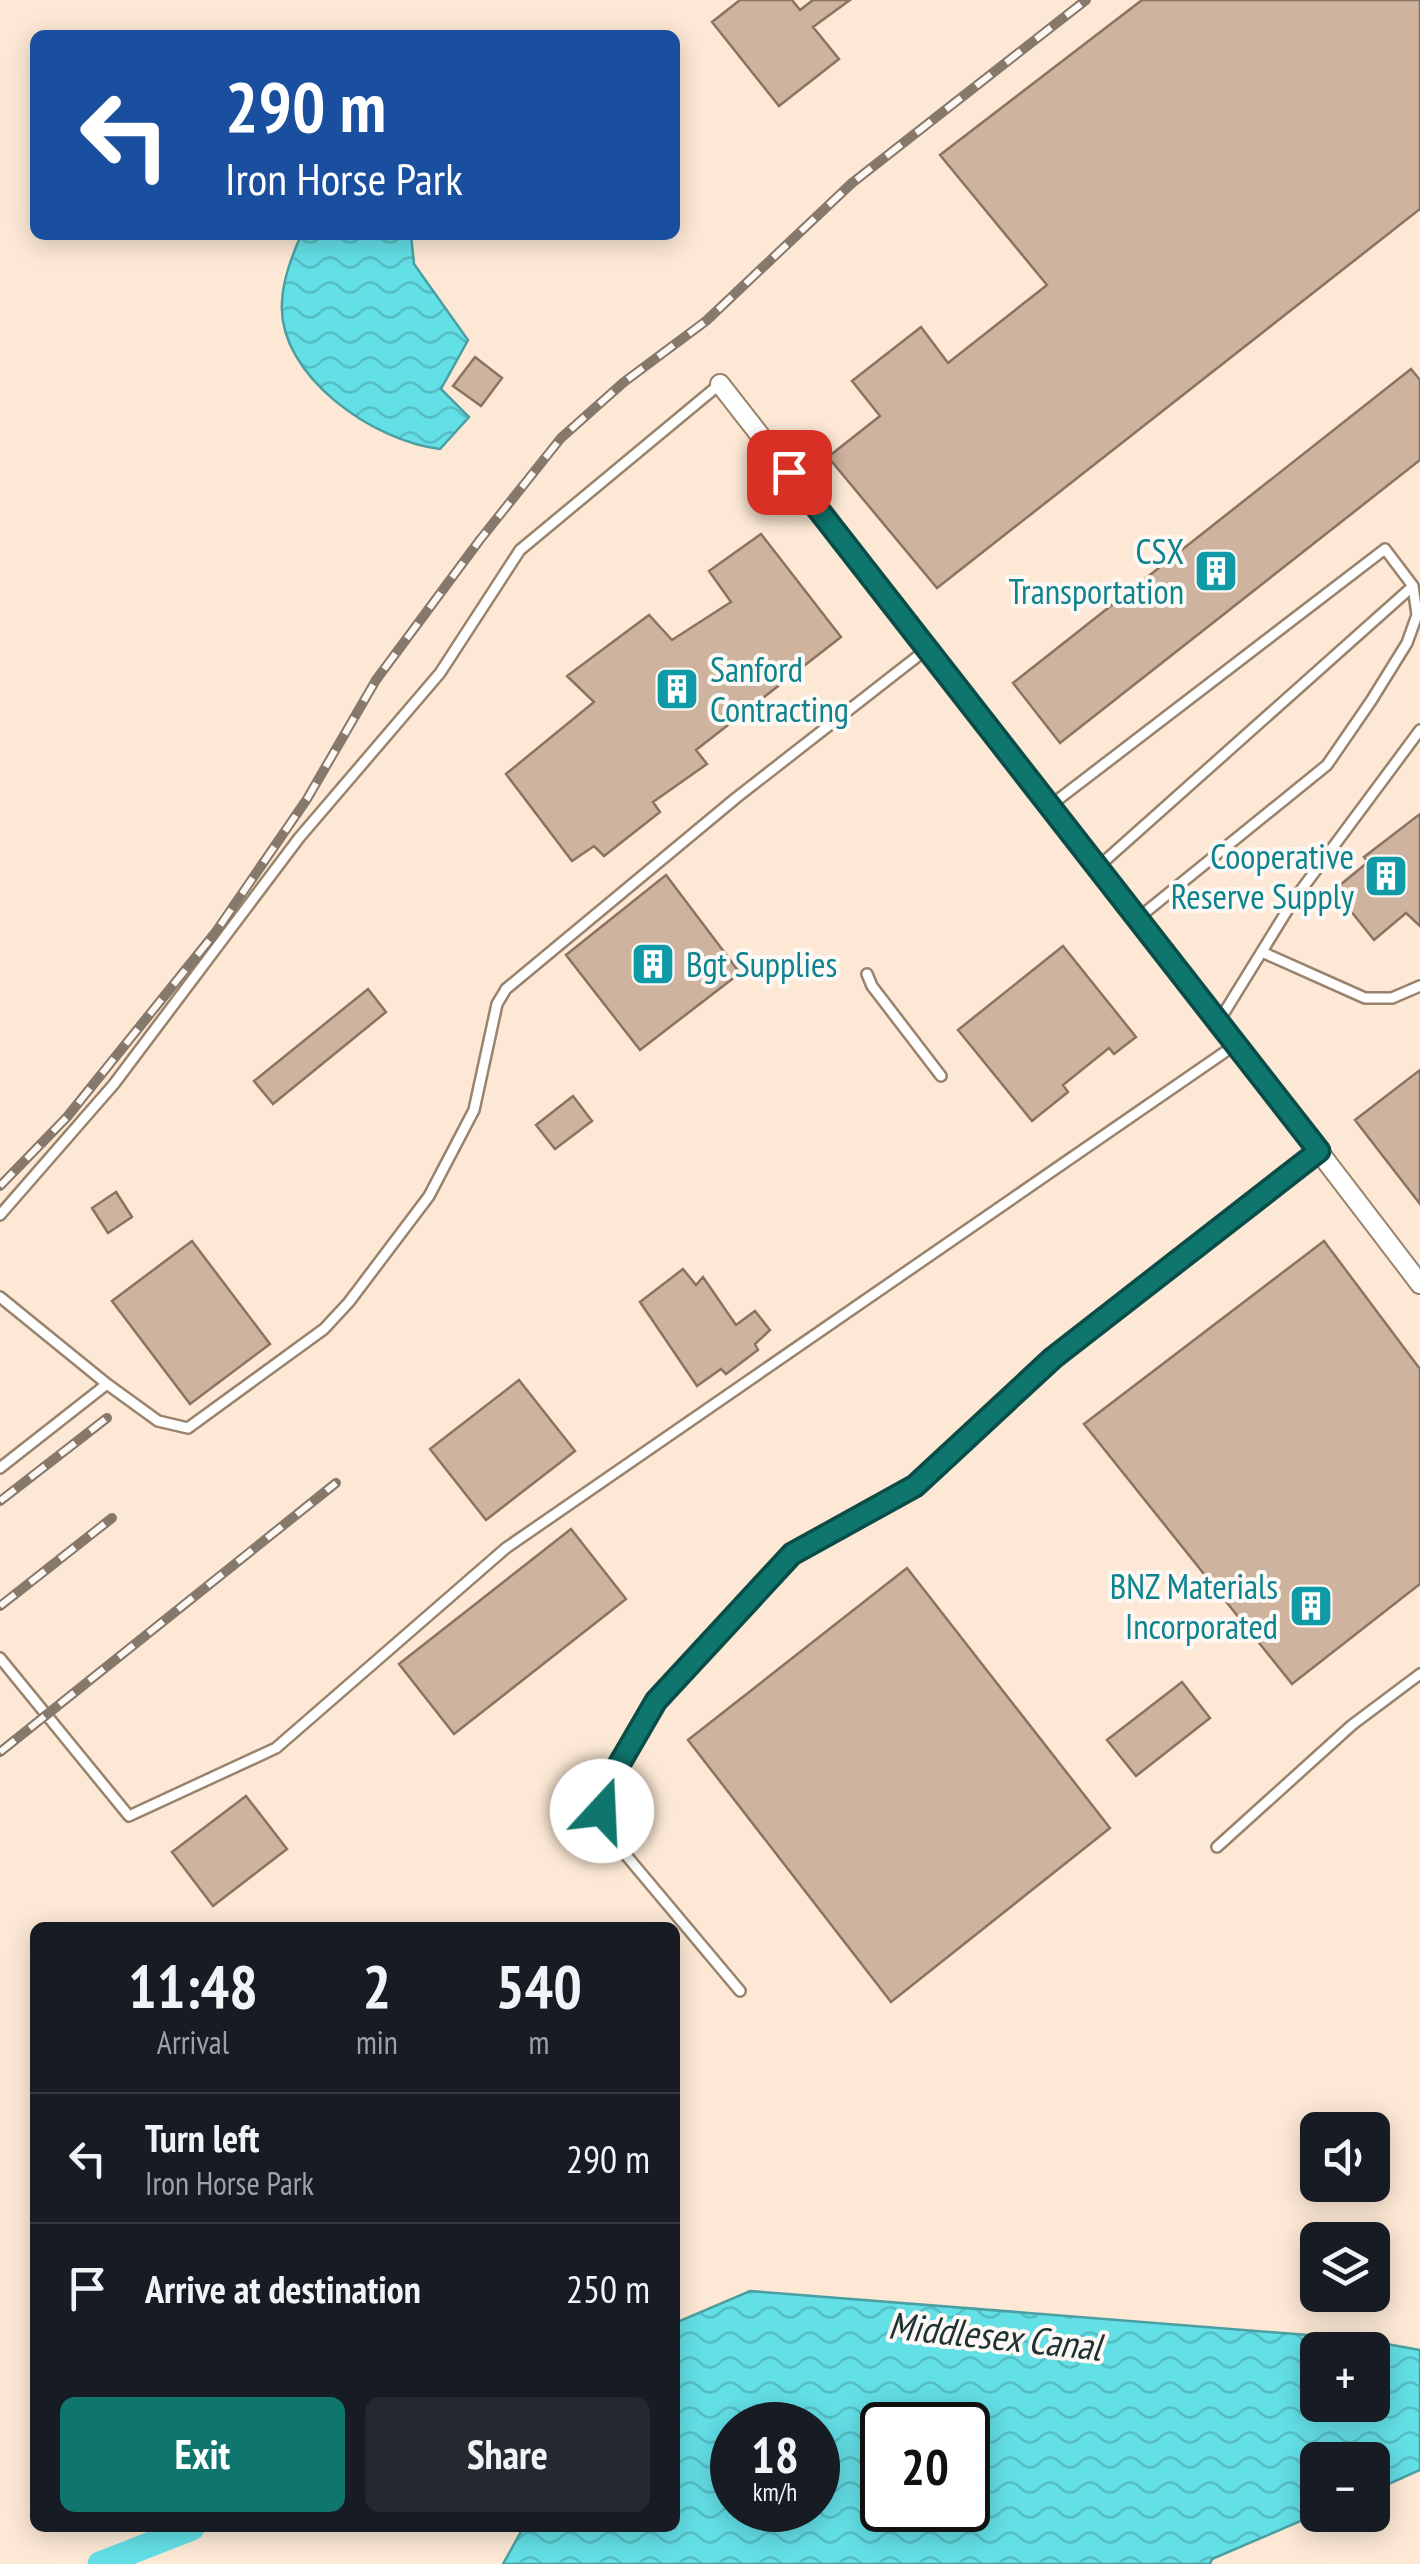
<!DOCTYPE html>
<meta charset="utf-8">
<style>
body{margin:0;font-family:"PT Sans Narrow",sans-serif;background:#242831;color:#f1f3f6;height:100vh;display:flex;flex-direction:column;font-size:38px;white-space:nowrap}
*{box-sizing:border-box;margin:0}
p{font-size:32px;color:#9ea1a6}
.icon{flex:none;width:55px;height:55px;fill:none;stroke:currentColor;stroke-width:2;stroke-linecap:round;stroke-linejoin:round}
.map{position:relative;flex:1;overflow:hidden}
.details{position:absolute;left:30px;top:1922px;width:650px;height:610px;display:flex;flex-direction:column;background:#171b24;border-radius:15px;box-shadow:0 5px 25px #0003}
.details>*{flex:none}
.guide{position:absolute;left:30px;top:30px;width:650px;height:210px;border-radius:15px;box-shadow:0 5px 25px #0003;background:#1a4fa0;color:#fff;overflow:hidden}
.buttons{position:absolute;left:1300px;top:2112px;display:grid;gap:20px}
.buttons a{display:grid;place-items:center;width:90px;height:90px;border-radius:15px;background:#171b24;box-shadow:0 5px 25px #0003;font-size:50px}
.speed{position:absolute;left:710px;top:2402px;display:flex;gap:20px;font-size:50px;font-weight:700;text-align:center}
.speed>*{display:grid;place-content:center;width:130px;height:130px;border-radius:50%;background:#171b24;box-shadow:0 5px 25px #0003;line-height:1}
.speed small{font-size:25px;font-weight:400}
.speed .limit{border:5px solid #111;border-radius:15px;background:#fff;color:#111}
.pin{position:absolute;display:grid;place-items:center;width:85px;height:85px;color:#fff;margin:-42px;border-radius:20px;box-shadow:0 5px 15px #0006}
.me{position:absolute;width:110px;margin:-55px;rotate:20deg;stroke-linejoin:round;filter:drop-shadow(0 0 8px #0008)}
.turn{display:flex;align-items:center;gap:35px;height:210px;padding:0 30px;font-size:45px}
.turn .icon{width:130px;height:130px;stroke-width:2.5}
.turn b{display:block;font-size:70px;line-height:85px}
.eta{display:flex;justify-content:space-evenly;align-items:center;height:170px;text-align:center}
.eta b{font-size:60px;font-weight:800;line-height:70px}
.button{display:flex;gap:20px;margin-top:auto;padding:20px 30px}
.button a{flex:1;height:115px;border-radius:15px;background:#0f766e;color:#fff;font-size:40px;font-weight:800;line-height:115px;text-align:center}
.button a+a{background:#242831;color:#f1f3f6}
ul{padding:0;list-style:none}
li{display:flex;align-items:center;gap:30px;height:130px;padding:0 30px;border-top:2px solid #363941}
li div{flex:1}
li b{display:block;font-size:38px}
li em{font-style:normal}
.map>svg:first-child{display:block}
</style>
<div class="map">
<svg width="1420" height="2564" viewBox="0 0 1420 2564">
<defs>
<pattern id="water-waves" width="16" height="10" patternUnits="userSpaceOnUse" patternTransform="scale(2.5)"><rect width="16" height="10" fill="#63dfe6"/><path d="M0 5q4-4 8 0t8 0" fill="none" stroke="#55bec4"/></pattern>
</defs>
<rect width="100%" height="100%" fill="#fce8d4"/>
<path fill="url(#water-waves)" stroke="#4b9fa2" stroke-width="2.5" fill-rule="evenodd" d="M 301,235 L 411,235 L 414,264 L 468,340 L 441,389 L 469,417 L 440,449 C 375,442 277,376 282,302 C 283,279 292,256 301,235 Z
M 750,2291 L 1359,2339 L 1420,2350 L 1420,2470 L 1373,2491 L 1372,2460 L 1318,2460 L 1317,2514 L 1212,2559 L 1210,2564 L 503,2564 L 523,2528 L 675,2528 L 675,2323 ZM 1318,2350 L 1372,2350 L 1372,2405 L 1318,2405 ZM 732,2425 L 818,2425 L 818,2510 L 732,2510 ZM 882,2425 L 968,2425 L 968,2510 L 882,2510 Z"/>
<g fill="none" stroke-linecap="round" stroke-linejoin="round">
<path stroke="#63dfe6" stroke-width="25" d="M 100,2564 L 192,2528"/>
</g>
<path fill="#ceb39e" stroke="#8c7360" stroke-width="2.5" d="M 740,0 L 792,0 L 800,10 L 813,0 L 850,0 L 813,27 L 839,59 L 779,106 L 712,22 Z
M 1142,0 L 1420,0 L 1420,209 L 937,588 L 828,457 L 880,416 L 852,381 L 921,327 L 948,363 L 1047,285 L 940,155 Z
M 475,357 L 502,378 L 481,406 L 453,386 Z
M 1411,369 L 1420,380 L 1420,460 L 1060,743 L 1013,683 Z
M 761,534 L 841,637 L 696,750 L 707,764 L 653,802 L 660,812 L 604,856 L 594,846 L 572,861 L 506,774 L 594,702 L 567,676 L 649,615 L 672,640 L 731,602 L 709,571 Z
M 1420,814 L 1420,926 L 1406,913 L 1374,940 L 1334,890 L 1368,862 L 1364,857 Z
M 666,875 L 740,973 L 640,1050 L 566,955 Z
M 1063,946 L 1136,1037 L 1114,1054 L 1109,1048 L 1063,1085 L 1068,1092 L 1032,1121 L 958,1030 Z
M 368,989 L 386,1012 L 273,1104 L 254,1081 Z
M 1420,1070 L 1420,1204 L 1355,1120 Z
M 573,1096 L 592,1121 L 555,1149 L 536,1125 Z
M 116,1192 L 132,1217 L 108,1233 L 92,1208 Z
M 192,1241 L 270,1344 L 190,1404 L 112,1301 Z
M 1324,1241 L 1420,1369 L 1420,1584 L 1292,1684 L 1084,1424 Z
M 683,1269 L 696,1285 L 703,1277 L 736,1325 L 755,1311 L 770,1330 L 755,1344 L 758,1350 L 726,1374 L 721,1369 L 697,1386 L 640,1302 Z
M 519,1380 L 575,1451 L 486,1520 L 430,1449 Z
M 571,1529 L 626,1599 L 454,1734 L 399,1664 Z
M 907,1568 L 1110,1828 L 891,2002 L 688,1740 Z
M 1182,1682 L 1210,1718 L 1136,1776 L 1107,1740 Z
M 246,1796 L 287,1849 L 213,1906 L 172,1852 Z"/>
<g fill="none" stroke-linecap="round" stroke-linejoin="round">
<defs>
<path id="service" d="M 1051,805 L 1385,549 L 1413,586 L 1417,615 L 1407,643 L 1371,701 L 1327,765 L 1137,919
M 1099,866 L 1413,586
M 1262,952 L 1365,998 L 1392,998 L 1420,986
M 867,974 L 872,986 L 941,1076
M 1219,1021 L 1293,901 L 1420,730
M 0,1215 L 114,1084 L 299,838 L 440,673 L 520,550 L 720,384
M 0,1297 L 107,1384
M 0,1468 L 107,1384 L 158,1421 L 188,1428 L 324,1329 L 349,1302 L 429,1196 L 474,1110 L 497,1004 L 506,989 L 736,798 L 927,649
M 0,1658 L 129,1816 L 276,1748 L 506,1548 L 1235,1045
M 1217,1847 L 1352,1725 L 1420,1674
M 740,1991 L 615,1842 L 602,1811 L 606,1787 L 656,1701 L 792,1554 L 915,1486 L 1053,1358 L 1319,1151"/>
<path id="minor" d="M 720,384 C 954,684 1190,981 1420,1284"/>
</defs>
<use href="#service" stroke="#99836c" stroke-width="14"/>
<use href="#minor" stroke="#99836c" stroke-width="22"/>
<use href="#service" stroke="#fff" stroke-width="9"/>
<use href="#minor" stroke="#fff" stroke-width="18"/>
<defs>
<path id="rail" d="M 0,1186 L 67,1117 L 215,933 L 307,799 L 376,680 L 479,541 L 561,438 L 624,382 L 706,321 L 852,183 L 1086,0
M 0,1501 L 107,1418
M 0,1606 L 112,1518
M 0,1752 L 336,1483"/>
</defs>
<use href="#rail" stroke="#86786b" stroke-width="10"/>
<use href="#rail" stroke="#fdf8f3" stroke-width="6" stroke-dasharray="19" stroke-linecap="butt"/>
</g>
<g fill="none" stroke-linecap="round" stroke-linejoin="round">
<defs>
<path id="route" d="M 602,1811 L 606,1787 L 656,1701 L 792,1554 L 915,1486 L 1053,1358 L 1319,1151 L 789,472"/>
</defs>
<use href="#route" stroke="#0a4d48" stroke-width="25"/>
<use href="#route" stroke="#0f766e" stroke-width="18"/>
</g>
<defs>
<symbol id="building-square" viewBox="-11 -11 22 22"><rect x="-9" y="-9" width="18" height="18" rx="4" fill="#0f9aa8" stroke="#fdf8f3"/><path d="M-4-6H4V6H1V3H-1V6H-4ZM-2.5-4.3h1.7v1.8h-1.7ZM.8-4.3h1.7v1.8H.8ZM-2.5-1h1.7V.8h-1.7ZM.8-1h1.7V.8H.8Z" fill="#fff"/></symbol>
</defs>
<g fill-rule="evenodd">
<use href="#building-square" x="1191" y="546" width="50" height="50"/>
<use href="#building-square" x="652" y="664" width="50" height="50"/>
<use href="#building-square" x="1361" y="851" width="50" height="50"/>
<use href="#building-square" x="628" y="939" width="50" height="50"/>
<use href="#building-square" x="1286" y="1581" width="50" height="50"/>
</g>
<g text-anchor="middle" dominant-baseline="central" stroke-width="8" stroke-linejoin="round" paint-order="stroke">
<g font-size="35" fill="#0d838f" stroke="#fdf8f3" text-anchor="end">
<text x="1184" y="551">CSX<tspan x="1184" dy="40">Transportation</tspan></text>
<text x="710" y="669" text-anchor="start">Sanford<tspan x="710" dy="40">Contracting</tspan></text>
<text x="1354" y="856">Cooperative<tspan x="1354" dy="40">Reserve Supply</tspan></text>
<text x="686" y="964" text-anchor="start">Bgt Supplies</text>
<text x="1278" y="1586">BNZ Materials<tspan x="1278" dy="40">Incorporated</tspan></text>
</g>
<g font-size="38" font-style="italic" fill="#1c3234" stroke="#fdf8f3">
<text transform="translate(995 2335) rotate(6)">Middlesex Canal</text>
</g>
</g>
</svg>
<div class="buttons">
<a><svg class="icon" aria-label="sound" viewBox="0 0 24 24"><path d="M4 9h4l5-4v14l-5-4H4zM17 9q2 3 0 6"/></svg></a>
<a><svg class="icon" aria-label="layers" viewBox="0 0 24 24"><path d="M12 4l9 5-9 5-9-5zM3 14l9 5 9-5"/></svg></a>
<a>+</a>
<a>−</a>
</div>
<div class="speed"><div>18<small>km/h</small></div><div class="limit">20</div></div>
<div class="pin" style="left:789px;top:472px;background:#d93025"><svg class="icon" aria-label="arrive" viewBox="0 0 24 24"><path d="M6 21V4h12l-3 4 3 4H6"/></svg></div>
<svg class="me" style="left:602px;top:1811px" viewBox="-20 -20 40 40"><circle r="19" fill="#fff"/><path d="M0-13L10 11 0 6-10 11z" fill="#0f766e"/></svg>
<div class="guide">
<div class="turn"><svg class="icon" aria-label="left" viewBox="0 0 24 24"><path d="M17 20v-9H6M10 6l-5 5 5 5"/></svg><div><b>290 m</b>Iron Horse Park</div></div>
</div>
<section class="details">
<div class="eta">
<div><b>11:48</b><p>Arrival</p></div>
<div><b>2</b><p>min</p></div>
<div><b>540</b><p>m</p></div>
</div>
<ul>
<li><svg class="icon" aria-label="left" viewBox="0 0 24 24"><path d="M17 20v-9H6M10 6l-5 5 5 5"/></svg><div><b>Turn left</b><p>Iron Horse Park</p></div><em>290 m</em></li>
<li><svg class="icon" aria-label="arrive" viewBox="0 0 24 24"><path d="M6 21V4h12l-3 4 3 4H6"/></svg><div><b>Arrive at destination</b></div><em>250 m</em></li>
</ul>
<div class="button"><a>Exit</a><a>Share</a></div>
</section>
</div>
